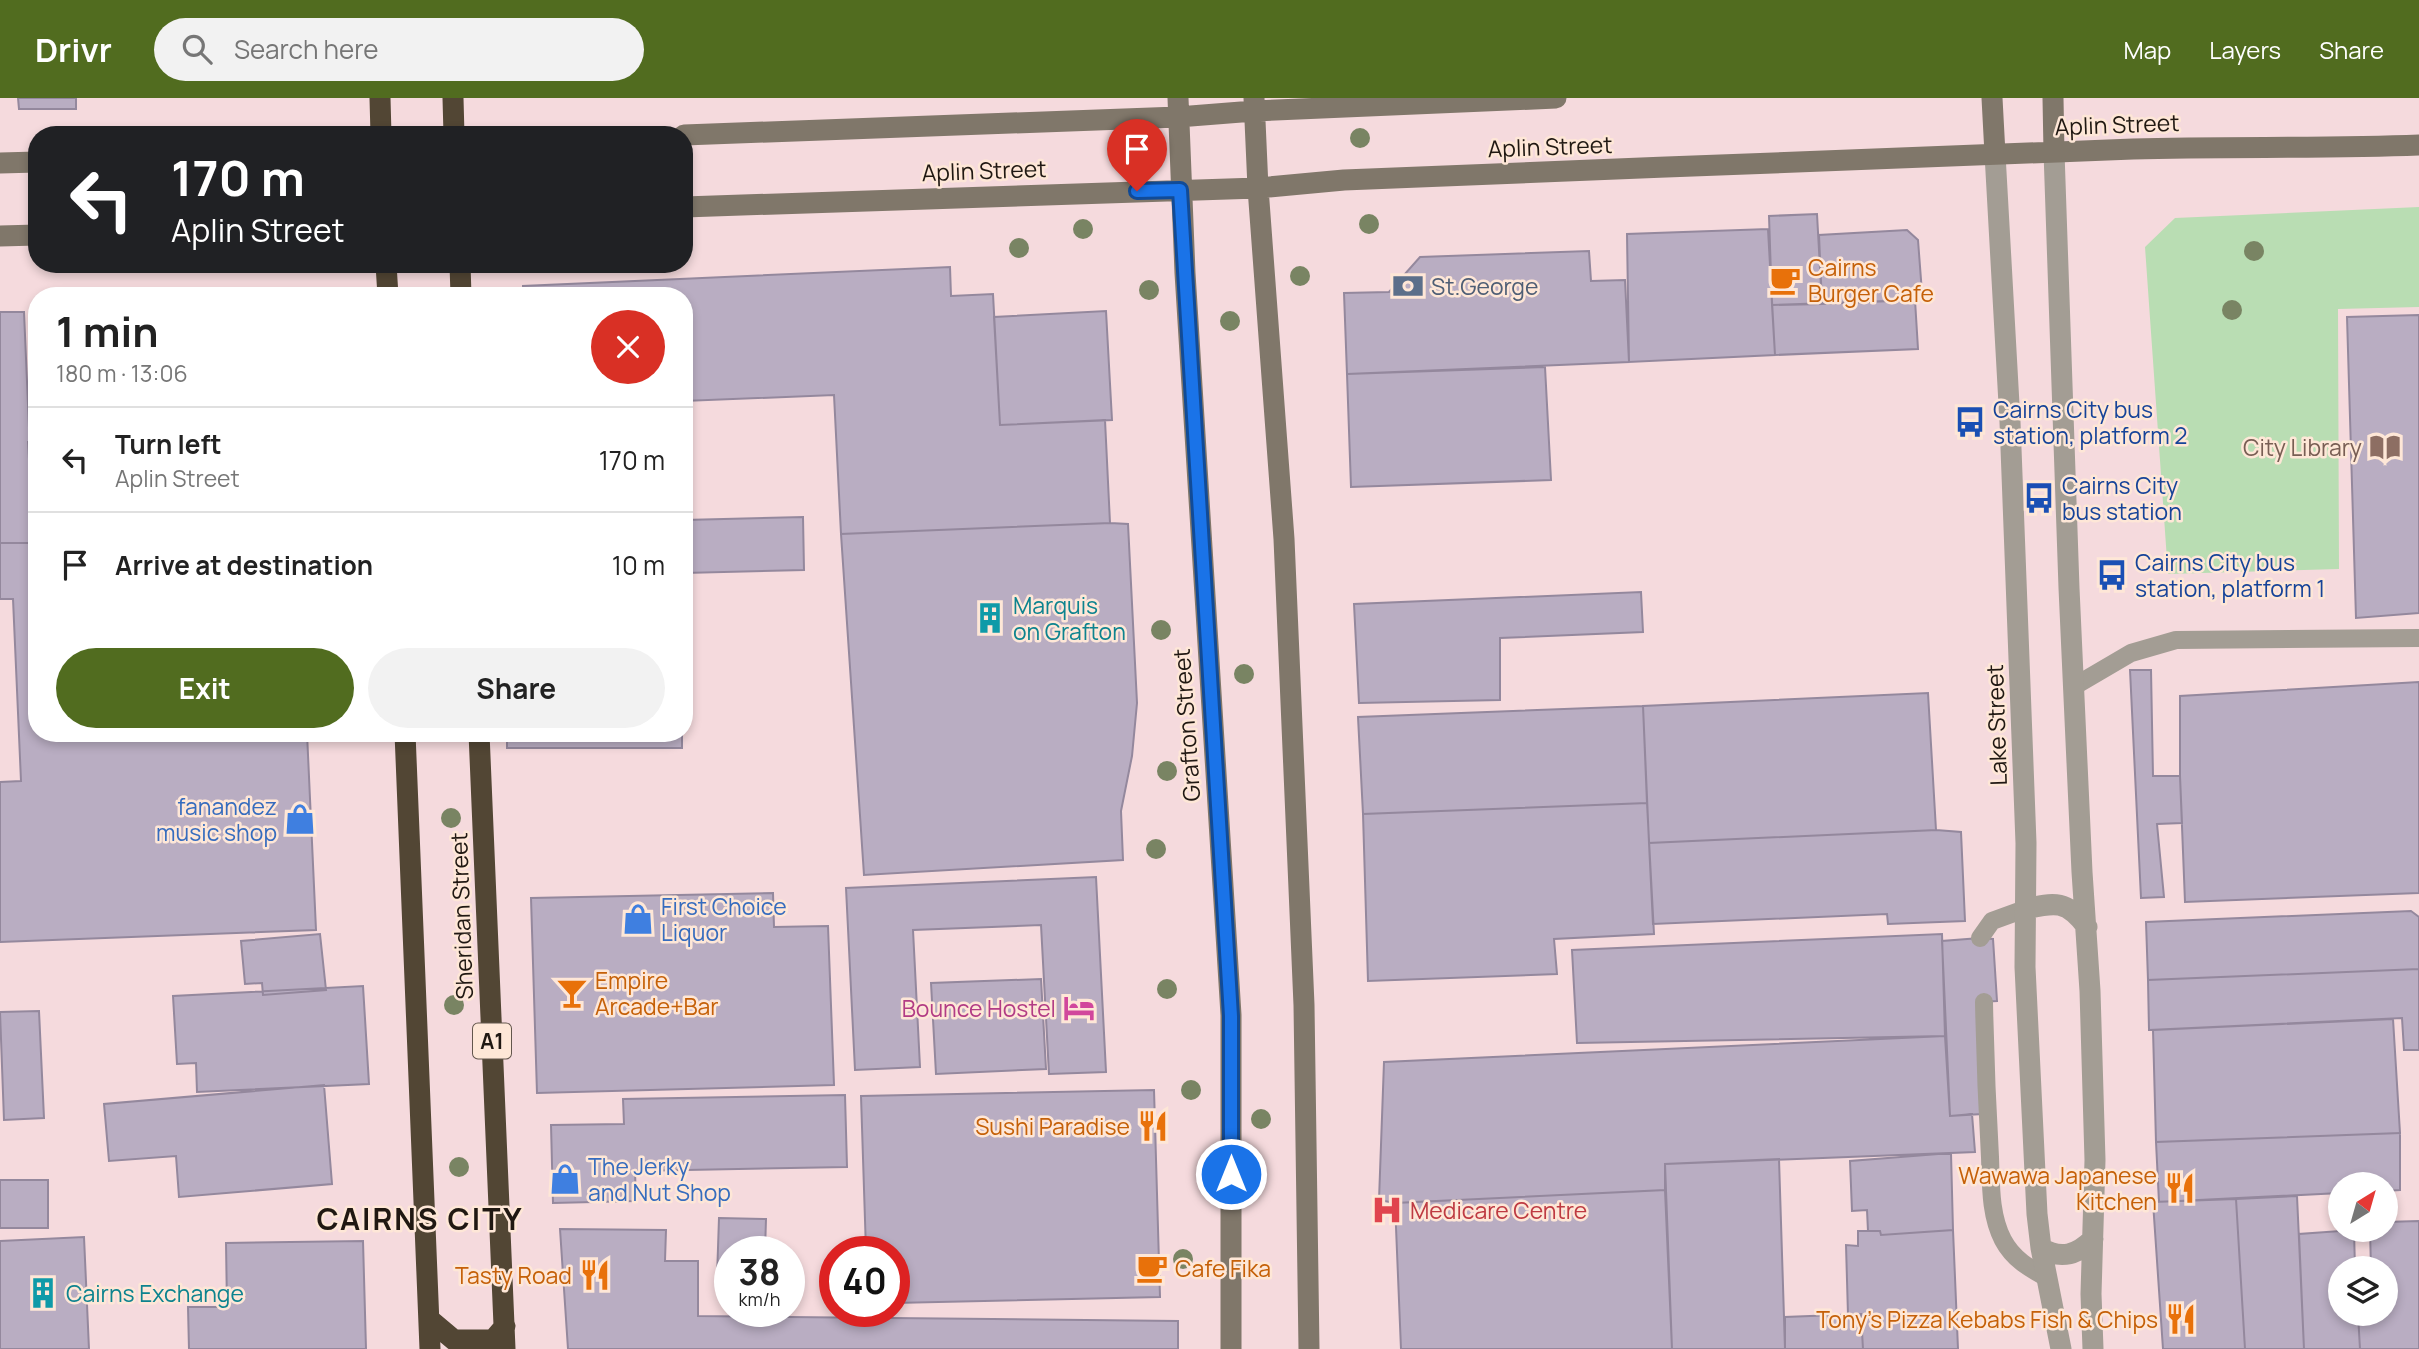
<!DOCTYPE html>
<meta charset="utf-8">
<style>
body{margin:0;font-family:Manrope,sans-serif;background:#f2f2f2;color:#222;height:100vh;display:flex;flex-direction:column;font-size:26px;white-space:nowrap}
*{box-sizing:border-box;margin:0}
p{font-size:23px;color:#767676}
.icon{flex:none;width:38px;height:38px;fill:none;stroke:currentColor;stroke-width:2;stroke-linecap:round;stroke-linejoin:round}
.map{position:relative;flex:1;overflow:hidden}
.side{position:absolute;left:28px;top:189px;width:665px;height:455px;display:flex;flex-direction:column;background:#fff;border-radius:28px;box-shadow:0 4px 10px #0003}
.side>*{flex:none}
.banner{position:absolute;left:28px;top:28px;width:665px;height:147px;border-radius:28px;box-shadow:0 4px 10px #0003;background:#202124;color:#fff;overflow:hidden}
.needle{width:46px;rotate:37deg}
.fabs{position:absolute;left:2328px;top:1074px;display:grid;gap:14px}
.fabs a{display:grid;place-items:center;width:70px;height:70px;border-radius:50%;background:#fff;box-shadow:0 4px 10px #0003;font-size:35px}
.speed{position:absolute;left:714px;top:1138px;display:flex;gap:14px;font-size:35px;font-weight:700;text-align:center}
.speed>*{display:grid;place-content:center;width:91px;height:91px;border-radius:50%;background:#fff;box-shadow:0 4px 10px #0003;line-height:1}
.speed small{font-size:18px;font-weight:400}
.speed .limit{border:10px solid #d22;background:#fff;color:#111}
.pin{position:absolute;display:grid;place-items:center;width:60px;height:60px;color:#fff;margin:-72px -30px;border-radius:50% 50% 50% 0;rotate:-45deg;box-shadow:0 0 7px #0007}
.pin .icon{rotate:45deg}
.me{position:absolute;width:77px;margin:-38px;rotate:0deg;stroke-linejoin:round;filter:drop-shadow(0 0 5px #0008)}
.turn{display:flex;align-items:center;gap:24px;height:147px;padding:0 28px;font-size:32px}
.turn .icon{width:91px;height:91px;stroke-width:2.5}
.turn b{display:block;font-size:49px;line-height:60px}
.round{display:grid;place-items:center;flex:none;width:74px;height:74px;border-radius:37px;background:#f2f2f2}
.overview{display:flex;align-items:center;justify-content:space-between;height:119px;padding:0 28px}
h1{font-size:42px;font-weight:700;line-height:52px}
.button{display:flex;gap:14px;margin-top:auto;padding:14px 28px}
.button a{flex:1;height:80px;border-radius:42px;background:#516c1f;color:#fff;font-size:28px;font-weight:700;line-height:80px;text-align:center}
.button a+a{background:#f2f2f2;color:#222}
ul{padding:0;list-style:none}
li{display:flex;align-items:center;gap:21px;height:105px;padding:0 28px;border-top:2px solid #e0e0e0}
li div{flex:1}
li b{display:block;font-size:26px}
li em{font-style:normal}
header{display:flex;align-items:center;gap:42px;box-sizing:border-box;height:98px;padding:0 35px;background:#516c1f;color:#fff}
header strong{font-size:33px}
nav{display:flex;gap:38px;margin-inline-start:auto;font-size:24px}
.search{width:490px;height:63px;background:#f2f2f2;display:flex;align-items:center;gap:18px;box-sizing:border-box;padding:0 24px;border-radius:38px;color:#767676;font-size:26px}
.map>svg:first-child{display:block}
</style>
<header>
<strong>Drivr</strong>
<div class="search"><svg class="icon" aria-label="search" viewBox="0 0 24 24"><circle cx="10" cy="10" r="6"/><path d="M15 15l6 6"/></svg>Search here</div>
<nav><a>Map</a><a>Layers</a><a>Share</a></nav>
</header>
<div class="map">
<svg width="2419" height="1251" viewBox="0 0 2419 1251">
<rect width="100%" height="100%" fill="#fee7d7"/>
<path fill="#f5dadd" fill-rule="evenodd" d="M 0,0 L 2419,0 L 2419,1251 L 0,1251 ZM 37,37 L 684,37 L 684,166 L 37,166 ZM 37,198 L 684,198 L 684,635 L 37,635 ZM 2340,1087 L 2385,1087 L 2385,1132 L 2340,1132 ZM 730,1153 L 789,1153 L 789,1213 L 730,1213 ZM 835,1153 L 894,1153 L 894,1213 L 835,1213 ZM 2340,1171 L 2385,1171 L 2385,1216 L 2340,1216 Z"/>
<path fill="#b9ddb3" d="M 2419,109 L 2419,209 L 2338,211 L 2339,471 L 2168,476 L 2145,149 L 2175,120 Z"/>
<path fill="#b9adc2" stroke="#94889d" stroke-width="2" d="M 18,0 L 76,0 L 76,11 L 19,11 Z
M 1817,116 L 1822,206 L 1772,207 L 1769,118 Z
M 1768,131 L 1775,257 L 1629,264 L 1627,136 Z
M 1907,132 L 1918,142 L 1922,195 L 1915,196 L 1915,202 L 1822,206 L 1819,137 Z
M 1589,153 L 1591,183 L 1625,182 L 1629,264 L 1347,276 L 1344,195 L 1389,194 L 1420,159 Z
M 950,169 L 951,198 L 993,196 L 1000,327 L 1105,322 L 1110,425 L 841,436 L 834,297 L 684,303 L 684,198 L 523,198 L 523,188 Z
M 1915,202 L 1918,251 L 1775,257 L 1772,207 Z
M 1106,213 L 1112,322 L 1000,327 L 994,219 Z
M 0,214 L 24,214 L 34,445 L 0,445 Z
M 2419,217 L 2419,515 L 2356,520 L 2347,219 Z
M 1545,269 L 1551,382 L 1351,389 L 1347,276 Z
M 28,344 L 37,344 L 37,635 L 307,635 L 316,832 L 0,844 L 0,684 L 21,683 L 13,501 L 0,501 L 0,445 L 34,445 Z
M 803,419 L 804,472 L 684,475 L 684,422 Z
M 1110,425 L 1128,426 L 1137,605 L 1132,658 L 1121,713 L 1123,762 L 864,777 L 841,436 Z
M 684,487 L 691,487 L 692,534 L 684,534 Z
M 1641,494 L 1643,534 L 1500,540 L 1500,602 L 1359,605 L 1354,506 Z
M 2130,572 L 2151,572 L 2153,678 L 2180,678 L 2182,725 L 2157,726 L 2164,799 L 2141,800 Z
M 2419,584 L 2419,795 L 2185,804 L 2180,678 L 2180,598 Z
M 1928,595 L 1936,732 L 1649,745 L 1643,608 Z
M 1643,608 L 1647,705 L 1363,716 L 1358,619 Z
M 507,635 L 682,635 L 682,650 L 507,650 Z
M 1647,705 L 1654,836 L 1554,841 L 1557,876 L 1368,883 L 1363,716 Z
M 1936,732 L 1961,734 L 1965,823 L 1888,826 L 1887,816 L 1653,826 L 1649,745 Z
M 1096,779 L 1106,974 L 1049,976 L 1041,827 L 913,832 L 920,969 L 855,972 L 846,790 Z
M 773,795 L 774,829 L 828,828 L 834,987 L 537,995 L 531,800 Z
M 2411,813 L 2419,819 L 2419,871 L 2148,882 L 2146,824 Z
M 320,836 L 326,892 L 263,897 L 262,885 L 245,886 L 241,843 Z
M 1942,836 L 1945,938 L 1577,945 L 1572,852 Z
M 1980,840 L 1993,841 L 1997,903 L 1977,904 L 1982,1016 L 1950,1018 L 1942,843 Z
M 2419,871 L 2419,952 L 2404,952 L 2402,920 L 2149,932 L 2148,882 Z
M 1041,881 L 1046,971 L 936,976 L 931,885 Z
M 363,888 L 369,986 L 197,994 L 196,965 L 177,966 L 173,898 Z
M 39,913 L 44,1020 L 4,1022 L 0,914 Z
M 2393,921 L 2400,1035 L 2156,1044 L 2153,932 Z
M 1945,938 L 1950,1018 L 1972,1016 L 1975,1054 L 1665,1066 L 1665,1092 L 1395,1105 L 1379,1102 L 1384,964 Z
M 324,987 L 332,1086 L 179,1099 L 176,1058 L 109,1063 L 104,1006 Z
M 1154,992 L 1160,1199 L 894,1205 L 894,1153 L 866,1153 L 861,998 Z
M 845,997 L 847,1069 L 635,1073 L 636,1103 L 553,1105 L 551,1027 L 624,1026 L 623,1001 Z
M 2400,1035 L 2400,1092 L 2385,1093 L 2385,1087 L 2340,1087 L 2340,1095 L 2159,1104 L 2156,1044 Z
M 1951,1055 L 1953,1132 L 1881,1137 L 1880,1133 L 1868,1133 L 1867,1112 L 1852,1113 L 1850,1063 Z
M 1779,1061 L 1785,1251 L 1672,1251 L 1665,1066 Z
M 0,1082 L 48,1082 L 48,1130 L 0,1130 Z
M 1665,1092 L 1672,1251 L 1401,1251 L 1395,1105 Z
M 2297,1098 L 2304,1251 L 2245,1251 L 2236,1101 Z
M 2236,1101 L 2245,1251 L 2163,1251 L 2153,1104 Z
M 719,1120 L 766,1121 L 765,1153 L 730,1153 L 730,1181 L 717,1180 Z
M 2419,1123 L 2419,1251 L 2360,1251 L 2358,1216 L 2385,1216 L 2385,1171 L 2371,1171 L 2370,1132 L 2385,1132 L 2385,1124 Z
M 560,1131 L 666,1132 L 665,1163 L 698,1163 L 698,1218 L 1178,1223 L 1178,1251 L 568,1251 Z
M 1953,1132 L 1958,1251 L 1863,1251 L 1861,1216 L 1848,1217 L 1846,1147 L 1858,1148 L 1858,1133 L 1880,1133 L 1881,1137 Z
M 2354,1132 L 2355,1171 L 2340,1171 L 2340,1216 L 2358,1216 L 2360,1251 L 2304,1251 L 2299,1136 Z
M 84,1139 L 89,1251 L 0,1251 L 0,1143 Z
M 363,1143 L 366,1251 L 189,1251 L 188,1209 L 227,1209 L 226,1145 Z
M 1861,1216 L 1863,1251 L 1785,1251 L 1785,1219 Z"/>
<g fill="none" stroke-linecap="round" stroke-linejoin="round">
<path stroke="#a39d94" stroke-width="18" d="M 2073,589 L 2131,555 L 2176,542 L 2419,540
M 1980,840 L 1992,823 L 2025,811
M 1984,904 C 1985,956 1987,1007 1990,1059 C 1991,1087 1990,1117 2003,1142 C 2013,1161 2029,1170 2047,1180"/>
<path stroke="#a39d94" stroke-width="21" d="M 2054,54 L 2069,490 L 2082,774 L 2090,893 L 2095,1062 L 2091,1196 L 2093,1251
M 1995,56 L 2010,324 L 2026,745 L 2025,869 L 2037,1116 L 2041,1150 L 2061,1251
M 2025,811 C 2055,804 2067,802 2087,829
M 2041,1150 C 2061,1162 2077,1157 2093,1141"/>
<path stroke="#80776a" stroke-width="21" d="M 1178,0 L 1185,175 L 1231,917 L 1231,1251
M 1254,0 L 1258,90 L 1284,441 L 1304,907 L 1309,1251
M 1992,0 L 1995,56
M 2053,0 L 2054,54
M 684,37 L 1178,19 L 1254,13 L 1556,0
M 0,65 L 37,64
M 684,109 L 1258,90 L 1344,82 C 1607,72 1870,60 2133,51 C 2228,48 2324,51 2419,47
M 0,138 L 37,137"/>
<path stroke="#524634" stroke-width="21" d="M 380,0 L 381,37
M 453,0 L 454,37
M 386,166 L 388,198
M 460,166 L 461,198
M 405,635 L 430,1251
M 479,635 L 505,1251
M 429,1221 L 454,1242 L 493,1242 L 505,1228"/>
</g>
<g fill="#798463">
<circle cx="1360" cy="40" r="10"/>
<circle cx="1369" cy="126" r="10"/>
<circle cx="1083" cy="131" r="10"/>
<circle cx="1019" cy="150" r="10"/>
<circle cx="2254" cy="153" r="10"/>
<circle cx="1300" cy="178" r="10"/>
<circle cx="1149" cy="192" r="10"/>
<circle cx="2232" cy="212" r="10"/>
<circle cx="1230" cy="223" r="10"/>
<circle cx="1161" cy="532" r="10"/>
<circle cx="1244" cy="576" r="10"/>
<circle cx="1167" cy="673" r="10"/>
<circle cx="451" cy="720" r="10"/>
<circle cx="1156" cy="751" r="10"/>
<circle cx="1167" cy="891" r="10"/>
<circle cx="454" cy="907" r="10"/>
<circle cx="1191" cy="992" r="10"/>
<circle cx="1261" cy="1021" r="10"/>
<circle cx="459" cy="1069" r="10"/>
<circle cx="1183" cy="1161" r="10"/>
</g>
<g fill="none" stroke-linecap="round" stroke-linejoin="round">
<defs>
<path id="route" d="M 1137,93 L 1180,92 L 1231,918 L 1231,1076"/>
</defs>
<use href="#route" stroke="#114b97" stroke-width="18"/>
<use href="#route" stroke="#1a73e8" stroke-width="12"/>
</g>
<defs>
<symbol id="cafe-bare" viewBox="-9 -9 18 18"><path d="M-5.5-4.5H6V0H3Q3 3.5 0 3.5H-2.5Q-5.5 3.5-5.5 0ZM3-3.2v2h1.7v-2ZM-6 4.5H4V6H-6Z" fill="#e8710a" stroke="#fee7d7" stroke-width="2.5" paint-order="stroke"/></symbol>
<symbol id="bank-bare" viewBox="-9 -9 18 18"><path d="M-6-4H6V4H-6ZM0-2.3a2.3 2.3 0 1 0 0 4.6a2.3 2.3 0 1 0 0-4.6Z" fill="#5c6f8a" stroke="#fee7d7" stroke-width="2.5" paint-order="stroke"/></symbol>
<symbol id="bus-bare" viewBox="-9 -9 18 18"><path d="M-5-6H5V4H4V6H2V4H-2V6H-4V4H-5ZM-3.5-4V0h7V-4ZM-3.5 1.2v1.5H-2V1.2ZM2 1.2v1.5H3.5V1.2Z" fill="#1a4fb4" stroke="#fee7d7" stroke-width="2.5" paint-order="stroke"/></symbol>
<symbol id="library-bare" viewBox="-9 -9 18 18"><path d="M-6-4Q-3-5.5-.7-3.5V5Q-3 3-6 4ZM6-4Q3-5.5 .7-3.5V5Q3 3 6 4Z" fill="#8d6e63" stroke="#fee7d7" stroke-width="2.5" paint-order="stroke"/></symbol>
<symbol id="building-bare" viewBox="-9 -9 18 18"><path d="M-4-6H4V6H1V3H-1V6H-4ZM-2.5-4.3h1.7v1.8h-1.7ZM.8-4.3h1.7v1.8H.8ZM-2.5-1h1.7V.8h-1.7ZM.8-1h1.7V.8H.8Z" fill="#0f9aa8" stroke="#fee7d7" stroke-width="2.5" paint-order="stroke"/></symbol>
<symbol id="shop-bare" viewBox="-9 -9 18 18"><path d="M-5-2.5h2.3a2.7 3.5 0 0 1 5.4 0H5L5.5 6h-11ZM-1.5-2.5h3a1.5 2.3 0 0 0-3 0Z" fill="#3f7fe0" stroke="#fee7d7" stroke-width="2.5" paint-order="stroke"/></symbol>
<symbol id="bar-bare" viewBox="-9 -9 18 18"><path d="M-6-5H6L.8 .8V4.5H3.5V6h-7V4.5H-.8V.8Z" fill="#e8710a" stroke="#fee7d7" stroke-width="2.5" paint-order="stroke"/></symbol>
<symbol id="hotel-bare" viewBox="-9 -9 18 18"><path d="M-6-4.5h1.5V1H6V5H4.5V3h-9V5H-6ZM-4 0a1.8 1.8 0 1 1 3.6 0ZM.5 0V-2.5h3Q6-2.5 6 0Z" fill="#d1479c" stroke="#fee7d7" stroke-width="2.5" paint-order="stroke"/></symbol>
<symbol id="restaurant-bare" viewBox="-9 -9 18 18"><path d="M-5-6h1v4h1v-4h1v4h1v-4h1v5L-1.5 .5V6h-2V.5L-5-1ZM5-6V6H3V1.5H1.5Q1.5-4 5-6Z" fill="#e8710a" stroke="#fee7d7" stroke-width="2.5" paint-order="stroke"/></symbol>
<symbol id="hospital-bare" viewBox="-9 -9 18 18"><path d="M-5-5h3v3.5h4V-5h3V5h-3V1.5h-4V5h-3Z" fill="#e0444e" stroke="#fee7d7" stroke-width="2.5" paint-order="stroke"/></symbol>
</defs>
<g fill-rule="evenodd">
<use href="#cafe-bare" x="1763" y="160" width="44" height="44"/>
<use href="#bank-bare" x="1386" y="166" width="44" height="44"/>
<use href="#bus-bare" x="1948" y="302" width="44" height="44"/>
<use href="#library-bare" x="2363" y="327" width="44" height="44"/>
<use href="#bus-bare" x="2017" y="378" width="44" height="44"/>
<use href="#bus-bare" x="2090" y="455" width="44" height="44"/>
<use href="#building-bare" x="968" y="498" width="44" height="44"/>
<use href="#shop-bare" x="278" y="699" width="44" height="44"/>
<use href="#shop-bare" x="616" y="799" width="44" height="44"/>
<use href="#bar-bare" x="550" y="873" width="44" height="44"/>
<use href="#hotel-bare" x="1057" y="888" width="44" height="44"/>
<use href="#restaurant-bare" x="1131" y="1006" width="44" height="44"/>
<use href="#shop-bare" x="543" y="1059" width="44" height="44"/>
<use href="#restaurant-bare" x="2158" y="1068" width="44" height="44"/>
<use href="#hospital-bare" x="1365" y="1090" width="44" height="44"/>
<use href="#cafe-bare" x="1130" y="1148" width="44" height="44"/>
<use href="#restaurant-bare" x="573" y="1155" width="44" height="44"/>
<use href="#building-bare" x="21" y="1173" width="44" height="44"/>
<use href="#restaurant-bare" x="2159" y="1199" width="44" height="44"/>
</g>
<g text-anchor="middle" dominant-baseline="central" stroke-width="5" stroke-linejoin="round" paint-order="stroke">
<rect fill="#fee7d7" stroke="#63564d" stroke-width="2" x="473" y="925.5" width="38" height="35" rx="5"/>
<g font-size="21" font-weight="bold" fill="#201812">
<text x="492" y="943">A1</text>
</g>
<g font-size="23" fill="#201812" stroke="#fee7d7">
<text transform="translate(2117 26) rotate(-2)">Aplin Street</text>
<text transform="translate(1550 48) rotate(-2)">Aplin Street</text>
<text transform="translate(984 72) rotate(-2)">Aplin Street</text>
<text transform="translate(1186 627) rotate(-94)">Grafton Street</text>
<text transform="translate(1996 627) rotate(-92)">Lake Street</text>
<text transform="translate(461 818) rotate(-92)">Sheridan Street</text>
</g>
<g font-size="23" fill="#c56008" stroke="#fee7d7" text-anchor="end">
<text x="1808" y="169" text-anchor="start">Cairns<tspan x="1808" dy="26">Burger Cafe</tspan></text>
<text x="595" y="882" text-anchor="start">Empire<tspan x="595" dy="26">Arcade+Bar</tspan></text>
<text x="1130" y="1028">Sushi Paradise</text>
<text x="2157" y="1077">Wawawa Japanese<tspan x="2157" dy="26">Kitchen</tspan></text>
<text x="1175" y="1170" text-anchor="start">Cafe Fika</text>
<text x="572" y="1177">Tasty Road</text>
<text x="2158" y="1221">Tony's Pizza Kebabs Fish &amp; Chips</text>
</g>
<g font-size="23" fill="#4e5e75" stroke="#fee7d7" text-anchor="start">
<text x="1431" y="188">St.George</text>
</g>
<g font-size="23" fill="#164399" stroke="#fee7d7" text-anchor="start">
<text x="1993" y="311">Cairns City bus<tspan x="1993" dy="26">station, platform 2</tspan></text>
<text x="2062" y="387">Cairns City<tspan x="2062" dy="26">bus station</tspan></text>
<text x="2135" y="464">Cairns City bus<tspan x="2135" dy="26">station, platform 1</tspan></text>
</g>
<g font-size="23" fill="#785e54" stroke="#fee7d7" text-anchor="end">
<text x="2362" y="349">City Library</text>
</g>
<g font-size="23" fill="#0d838f" stroke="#fee7d7" text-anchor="start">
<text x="1013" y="507">Marquis<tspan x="1013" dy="26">on Grafton</tspan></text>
<text x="66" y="1195">Cairns Exchange</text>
</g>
<g font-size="23" fill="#366cbe" stroke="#fee7d7" text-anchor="start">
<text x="277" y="708" text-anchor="end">fanandez<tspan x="277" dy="26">music shop</tspan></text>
<text x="661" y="808">First Choice<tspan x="661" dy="26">Liquor</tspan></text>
<text x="588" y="1068">The Jerky<tspan x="588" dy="26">and Nut Shop</tspan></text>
</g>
<g font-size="23" fill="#b23c85" stroke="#fee7d7" text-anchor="end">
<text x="1056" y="910">Bounce Hostel</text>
</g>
<g font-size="23" fill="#be3a42" stroke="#fee7d7" text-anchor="start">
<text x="1410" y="1112">Medicare Centre</text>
</g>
<g font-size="30" font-weight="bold" letter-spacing="2" fill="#201812" stroke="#fee7d7">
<text x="420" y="1120">CAIRNS CITY</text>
</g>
</g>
</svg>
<div class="fabs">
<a><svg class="needle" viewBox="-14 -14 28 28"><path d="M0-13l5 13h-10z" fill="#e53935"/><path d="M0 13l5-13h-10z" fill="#767676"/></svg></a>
<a><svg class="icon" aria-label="layers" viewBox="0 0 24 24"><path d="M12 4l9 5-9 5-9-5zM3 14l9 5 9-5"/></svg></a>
</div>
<div class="speed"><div>38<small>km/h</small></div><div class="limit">40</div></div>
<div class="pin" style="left:1137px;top:93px;background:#d93025"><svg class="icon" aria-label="arrive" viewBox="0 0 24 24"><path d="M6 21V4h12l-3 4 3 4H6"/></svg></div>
<svg class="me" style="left:1231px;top:1076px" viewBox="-20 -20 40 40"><circle r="17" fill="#1a73e8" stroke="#fff" stroke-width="3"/><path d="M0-11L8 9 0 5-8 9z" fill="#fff"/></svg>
<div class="banner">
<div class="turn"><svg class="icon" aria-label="left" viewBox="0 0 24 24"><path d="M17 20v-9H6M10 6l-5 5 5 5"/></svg><div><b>170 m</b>Aplin Street</div></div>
</div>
<section class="side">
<div class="overview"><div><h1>1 min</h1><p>180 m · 13:06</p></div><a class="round" style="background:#d93025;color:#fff"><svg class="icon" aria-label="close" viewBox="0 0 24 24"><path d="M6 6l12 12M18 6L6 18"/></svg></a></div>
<ul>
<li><svg class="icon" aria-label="left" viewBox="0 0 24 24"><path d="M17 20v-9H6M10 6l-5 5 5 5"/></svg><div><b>Turn left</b><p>Aplin Street</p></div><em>170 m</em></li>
<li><svg class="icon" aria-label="arrive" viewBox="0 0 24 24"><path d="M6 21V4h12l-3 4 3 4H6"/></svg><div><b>Arrive at destination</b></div><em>10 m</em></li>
</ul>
<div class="button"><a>Exit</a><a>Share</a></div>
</section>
</div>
